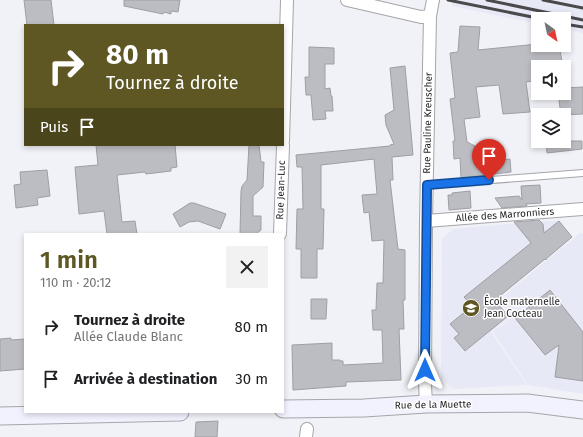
<!DOCTYPE html>
<html lang="fr">
<meta charset="utf-8">
<style>
body{margin:0;font-family:"Fira Sans",sans-serif;background:#f2f2f2;color:#202124;height:100vh;display:flex;flex-direction:column;font-size:15px;white-space:nowrap}
*{box-sizing:border-box;margin:0}
p{font-size:13px;color:#757577}
.icon{flex:none;width:22px;height:22px;fill:none;stroke:currentColor;stroke-width:2;stroke-linecap:round;stroke-linejoin:round}
.map{position:relative;flex:1;overflow:hidden}
.details{position:absolute;left:24px;top:233px;width:260px;height:180px;display:flex;flex-direction:column;background:#fff;border-radius:0px;box-shadow:0 2px 6px #0003}
.details>*{flex:none}
.hud{position:absolute;left:24px;top:24px;width:260px;height:122px;border-radius:0px;box-shadow:0 2px 6px #0003;background:#5e5723;color:#fff;overflow:hidden}
.needle{width:26px;rotate:147deg}
.fabs{position:absolute;left:531px;top:12px;display:grid;gap:8px}
.fabs a{display:grid;place-items:center;width:40px;height:40px;border-radius:0px;background:#fff;box-shadow:0 2px 6px #0003;font-size:20px}
.pin{position:absolute;display:grid;place-items:center;width:34px;height:34px;color:#fff;margin:-41px -17px;border-radius:50% 50% 50% 0;rotate:-45deg;box-shadow:0 0 4px #0007}
.pin .icon{rotate:45deg}
.me{position:absolute;width:44px;margin:-22px;rotate:0deg;stroke-linejoin:round;filter:drop-shadow(0 0 3px #0008)}
.turn{display:flex;align-items:center;gap:14px;height:84px;padding:0 16px;font-size:18px}
.turn .icon{width:52px;height:52px;stroke-width:2.5}
.turn b{display:block;font-size:28px;line-height:34px}
.then{display:flex;align-items:center;height:38px;padding:0 16px;background:#0003;gap:8px;font-size:15px}
.round{display:grid;place-items:center;flex:none;width:42px;height:42px;border-radius:0px;background:#f2f2f2}
.overview{display:flex;align-items:center;justify-content:space-between;height:68px;padding:0 16px}
h1{font-size:24px;font-weight:600;line-height:30px;color:#5e5723}
ul{padding:0;list-style:none}
li{display:flex;align-items:center;gap:12px;height:52px;padding:0 16px}
li div{flex:1}
li b{display:block;font-size:15px}
li em{font-style:normal}
.map>svg:first-child{display:block}
</style>
<div class="map">
<svg width="583" height="437" viewBox="0 0 583 437">
<rect width="100%" height="100%" fill="#f1f2f7"/>
<path fill="#e8e9f6" d="M 453,0 L 583,0 L 583,33 L 564,29 L 564,19 L 538,19 L 538,24 L 452,6 Z
M 540,221 L 559,221 L 572,237 L 495,300 L 509,318 L 491,332 L 527,385 L 453,389 L 441,378 L 442,239 L 453,229 Z
M 580,233 L 583,234 L 583,394 L 528,385 L 493,332 L 512,317 L 498,300 Z"/>
<path fill="#bcbdc2" stroke="#9e9fa4" d="M 24,0 L 51,0 L 54,25 L 27,25 Z
M 124,0 L 180,0 L 178,12 L 171,11 L 171,14 L 164,12 L 163,14 L 124,6 Z
M 460,26 L 480,27 L 478,50 L 538,44 L 538,45 L 559,45 L 563,67 L 538,67 L 538,80 L 526,82 L 530,112 L 503,114 L 499,85 L 476,87 L 480,117 L 464,119 L 467,142 L 475,146 L 476,163 L 510,159 L 511,172 L 461,178 L 460,158 L 454,159 L 453,141 L 455,141 L 450,99 L 455,98 L 450,53 L 458,52 Z
M 309,47 L 334,48 L 334,64 L 325,64 L 325,89 L 330,88 L 331,96 L 332,96 L 333,111 L 325,111 L 326,119 L 313,120 L 311,95 L 306,95 L 305,77 L 309,77 Z
M 405,66 L 413,155 L 392,157 L 393,180 L 390,180 L 398,249 L 405,250 L 405,300 L 403,300 L 404,329 L 399,329 L 401,380 L 346,382 L 346,386 L 293,390 L 292,345 L 332,343 L 332,360 L 340,360 L 340,361 L 343,361 L 343,365 L 383,363 L 382,330 L 373,330 L 372,310 L 376,310 L 377,283 L 383,283 L 384,240 L 372,241 L 369,212 L 364,213 L 362,195 L 377,194 L 374,159 L 321,165 L 321,209 L 324,209 L 323,249 L 317,249 L 317,278 L 301,278 L 301,249 L 296,249 L 297,209 L 303,209 L 302,167 L 297,167 L 296,155 L 390,146 L 390,145 L 394,144 L 386,125 L 385,115 L 394,110 L 390,68 Z
M 583,87 L 583,114 L 561,115 L 558,93 L 564,93 L 564,88 Z
M 546,141 L 582,141 L 582,149 L 547,153 Z
M 96,145 L 175,145 L 177,167 L 171,168 L 171,171 L 146,174 L 145,172 L 117,175 L 122,222 L 135,221 L 137,234 L 107,234 L 104,211 L 79,214 L 75,167 L 98,165 Z
M 249,145 L 259,145 L 261,162 L 264,162 L 263,187 L 253,196 L 253,216 L 261,216 L 261,230 L 256,234 L 240,234 L 241,191 L 242,186 L 247,180 Z
M 47,170 L 50,196 L 37,198 L 38,205 L 16,208 L 14,185 L 21,184 L 20,172 Z
M 540,185 L 541,203 L 526,204 L 527,206 L 502,208 L 495,198 L 519,196 L 522,200 L 521,186 Z
M 470,191 L 471,208 L 449,210 L 448,195 L 452,195 L 452,193 Z
M 190,203 L 194,203 L 226,214 L 220,229 L 198,221 L 189,222 L 180,227 L 173,214 Z
M 539,220 L 543,224 L 544,233 L 559,221 L 572,237 L 546,259 L 546,260 L 545,259 L 495,300 L 508,316 L 465,351 L 454,338 L 459,334 L 450,324 L 472,306 L 464,297 L 531,243 L 514,222 Z
M 550,290 L 583,332 L 583,381 L 555,377 L 559,345 L 545,355 L 515,318 Z
M 311,299 L 327,299 L 326,319 L 311,319 Z
M 11,338 L 11,340 L 25,339 L 25,369 L 0,371 L 0,339 Z
M 218,421 L 217,437 L 195,437 L 196,422 Z"/>
<g fill="none" stroke-linecap="round" stroke-linejoin="round">
<defs>
<path id="lane" d="M 427,185 L 583,173"/>
<path id="street" d="M 347,0 L 421,17 L 430,16
M 283,141 L 287,0
M 426,221 L 583,209
M 280,234 L 283,145
M 426,404 L 425,384 L 426,221 L 430,16 L 433,0
M 306,437 L 307,429"/>
<path id="secondary" d="M 283,409 L 364,408 L 426,404 L 527,403 L 583,410
M 0,416 L 180,412"/>
</defs>
<use href="#lane" stroke="#a5a5aa" stroke-width="8"/>
<use href="#street" stroke="#a5a5aa" stroke-width="14"/>
<use href="#secondary" stroke="#a5a5aa" stroke-width="19"/>
<use href="#lane" stroke="#fff" stroke-width="6"/>
<use href="#street" stroke="#fff" stroke-width="12"/>
<use href="#secondary" stroke="#f1f2fe" stroke-width="17"/>
<path stroke="#4a4a4d" stroke-width="3" d="M 448,0 L 542,19
M 487,0 L 583,20
M 543,0 L 583,8
M 564,24 L 583,27"/>
</g>
<g fill="none" stroke-linecap="round" stroke-linejoin="round">
<defs>
<path id="route" d="M 425,370 L 427,185 L 489,180"/>
</defs>
<use href="#route" stroke="#114b97" stroke-width="10"/>
<use href="#route" stroke="#1a73e8" stroke-width="7"/>
</g>
<defs>
<symbol id="school-disc" viewBox="-11 -11 22 22"><circle r="9.5" fill="#5e5723" stroke="#fff"/><path d="M0-5L7-2L0 1L-7-2ZM-4 1L0 2.5L4 1V4Q0 6-4 4Z" fill="#fff"/></symbol>
</defs>
<g fill-rule="evenodd">
<use href="#school-disc" x="461" y="298" width="20" height="20"/>
</g>
<g text-anchor="middle" dominant-baseline="central" stroke-width="3" stroke-linejoin="round" paint-order="stroke">
<g font-size="10" fill="#1f1f21" stroke="#fff">
<text transform="translate(428 123) rotate(-89)">Rue Pauline Kreuscher</text>
<text transform="translate(281 190) rotate(-88)">Rue Jean-Luc</text>
<text transform="translate(505 215) rotate(-4)">Allée des Marronniers</text>
<text transform="translate(433 405) rotate(-1)">Rue de la Muette</text>
</g>
<g font-size="10" fill="#1f1f21" stroke="#fff" text-anchor="start">
<text x="484" y="302">École maternelle<tspan x="484" dy="12">Jean Cocteau</tspan></text>
</g>
</g>
</svg>
<div class="fabs">
<a><svg class="needle" viewBox="-14 -14 28 28"><path d="M0-13l5 13h-10z" fill="#e53935"/><path d="M0 13l5-13h-10z" fill="#757577"/></svg></a>
<a><svg class="icon" aria-label="sound" viewBox="0 0 24 24"><path d="M4 9h4l5-4v14l-5-4H4zM17 9q2 3 0 6"/></svg></a>
<a><svg class="icon" aria-label="layers" viewBox="0 0 24 24"><path d="M12 4l9 5-9 5-9-5zM3 14l9 5 9-5"/></svg></a>
</div>
<div class="pin" style="left:489px;top:180px;background:#d93025"><svg class="icon" aria-label="arrive" viewBox="0 0 24 24"><path d="M6 21V4h12l-3 4 3 4H6"/></svg></div>
<svg class="me" style="left:425px;top:370px" viewBox="-20 -20 40 40"><path d="M0-17L14 15 0 8-14 15z" fill="#1a73e8" stroke="#fff" stroke-width="4"/></svg>
<div class="hud">
<div class="turn"><svg class="icon" aria-label="right" viewBox="0 0 24 24"><path d="M7 20v-9h11M14 6l5 5-5 5"/></svg><div><b>80 m</b>Tournez à droite</div></div>
<div class="then">Puis<svg class="icon" aria-label="arrive" viewBox="0 0 24 24"><path d="M6 21V4h12l-3 4 3 4H6"/></svg></div>
</div>
<section class="details">
<div class="overview"><div><h1>1 min</h1><p>110 m · 20:12</p></div><a class="round"><svg class="icon" aria-label="close" viewBox="0 0 24 24"><path d="M6 6l12 12M18 6L6 18"/></svg></a></div>
<ul>
<li><svg class="icon" aria-label="right" viewBox="0 0 24 24"><path d="M7 20v-9h11M14 6l5 5-5 5"/></svg><div><b>Tournez à droite</b><p>Allée Claude Blanc</p></div><em>80 m</em></li>
<li><svg class="icon" aria-label="arrive" viewBox="0 0 24 24"><path d="M6 21V4h12l-3 4 3 4H6"/></svg><div><b>Arrivée à destination</b></div><em>30 m</em></li>
</ul>
</section>
</div>
